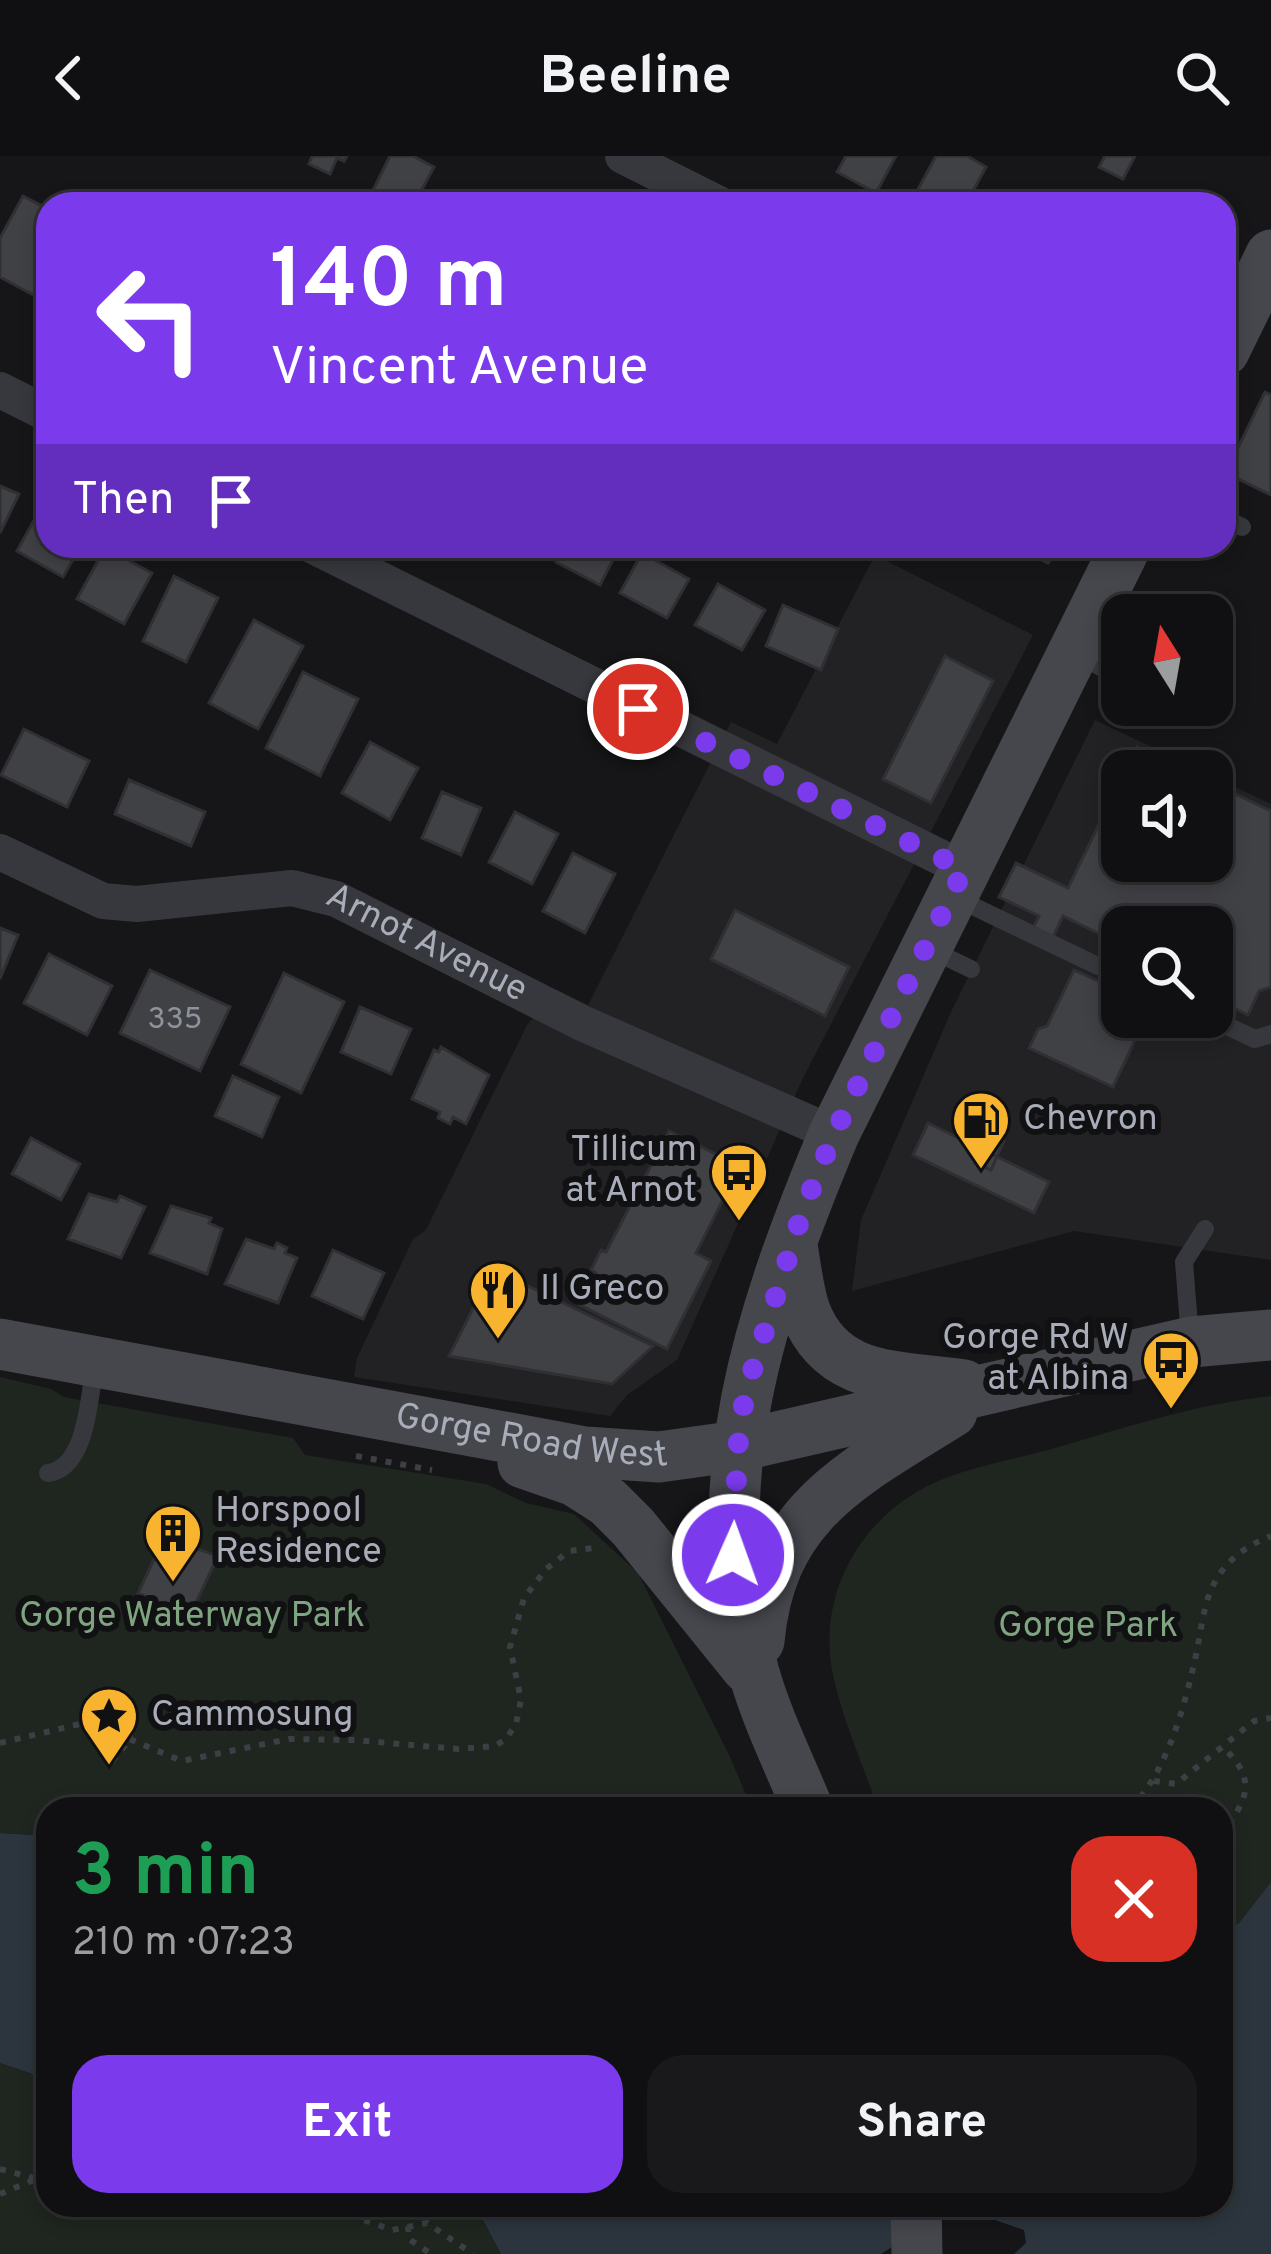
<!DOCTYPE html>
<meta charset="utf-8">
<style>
body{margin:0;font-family:Overpass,sans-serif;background:#19191b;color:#f1f3f6;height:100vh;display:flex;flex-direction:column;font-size:45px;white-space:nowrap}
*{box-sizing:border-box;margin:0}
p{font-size:39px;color:#9c9d9f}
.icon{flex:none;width:66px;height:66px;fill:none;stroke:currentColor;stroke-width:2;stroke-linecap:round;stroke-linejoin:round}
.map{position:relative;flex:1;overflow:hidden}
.details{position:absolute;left:36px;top:1641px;width:1197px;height:420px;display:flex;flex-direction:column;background:#101012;border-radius:36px;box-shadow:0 6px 18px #0003,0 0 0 3px #303032}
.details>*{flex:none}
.banner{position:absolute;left:36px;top:36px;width:1200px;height:366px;border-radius:36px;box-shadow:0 6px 18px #0003,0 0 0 3px #303032;background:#7c3aed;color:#fff;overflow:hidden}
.needle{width:78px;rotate:349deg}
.buttons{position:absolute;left:1101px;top:438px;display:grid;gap:24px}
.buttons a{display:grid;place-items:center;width:132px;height:132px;border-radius:24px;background:#101012;box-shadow:0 6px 18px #0003,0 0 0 3px #303032;font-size:60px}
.pin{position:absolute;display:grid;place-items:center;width:102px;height:102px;color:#fff;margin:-51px;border:6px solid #fff;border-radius:50%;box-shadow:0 3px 12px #0007}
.me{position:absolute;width:132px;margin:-66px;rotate:2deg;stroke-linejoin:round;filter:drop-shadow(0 0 9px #0008)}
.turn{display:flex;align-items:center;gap:42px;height:252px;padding:0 36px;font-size:54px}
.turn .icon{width:156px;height:156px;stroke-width:2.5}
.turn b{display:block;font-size:84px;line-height:102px}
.then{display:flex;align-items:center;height:114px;padding:0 36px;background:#0003;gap:24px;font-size:45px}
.round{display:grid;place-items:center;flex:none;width:126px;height:126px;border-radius:36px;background:#19191b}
.summary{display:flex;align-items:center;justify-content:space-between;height:204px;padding:0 36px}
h1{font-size:72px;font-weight:700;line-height:90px;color:#1e9e55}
.cta{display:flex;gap:24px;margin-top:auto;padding:24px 36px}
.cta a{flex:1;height:138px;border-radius:36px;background:#7c3aed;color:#fff;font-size:48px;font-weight:700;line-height:138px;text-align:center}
.cta a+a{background:#19191b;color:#f1f3f6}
header{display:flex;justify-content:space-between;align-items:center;height:156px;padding:0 36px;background:#101012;font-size:54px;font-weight:700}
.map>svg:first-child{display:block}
</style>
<header><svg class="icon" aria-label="back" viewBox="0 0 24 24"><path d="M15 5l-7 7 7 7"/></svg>Beeline<svg class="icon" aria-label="search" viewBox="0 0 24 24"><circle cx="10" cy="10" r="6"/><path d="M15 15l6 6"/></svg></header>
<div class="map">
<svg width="1271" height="2098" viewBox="0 0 1271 2098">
<rect width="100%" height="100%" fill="#161618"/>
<path fill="#222225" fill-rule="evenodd" d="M 875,399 L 1033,479 L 803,922 L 677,1204 L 627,1239 L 610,1260 L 354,1221 L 357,1202 L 413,1083 L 426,1074 L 527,869 L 557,834 L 588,849 L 731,566 L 777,588 Z
M 1095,564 L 1202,615 L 1122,615 L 1122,705 L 1212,705 L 1212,620 L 1271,648 L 1271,1104 L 1074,1075 L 852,1135 L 861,1064 L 951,856 ZM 1122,771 L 1212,771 L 1212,861 L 1122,861 Z"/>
<path fill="#1e261f" d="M 0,1221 L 51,1233 L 64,1241 L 293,1282 L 305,1299 L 486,1328 L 526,1347 L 574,1358 L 638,1417 L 730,1601 L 752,1653 L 48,1653 L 48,1680 L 0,1677 Z
M 1271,1240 L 1271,1726 L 1239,1767 L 1221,1778 L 1221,1653 L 878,1653 C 863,1608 841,1561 832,1514 C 818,1435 863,1359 934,1327 C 969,1311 1011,1304 1048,1294 C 1121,1273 1195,1248 1271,1240 Z
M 0,1907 L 48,1923 L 48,2049 L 361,2049 L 400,2063 L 455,2049 L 475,2049 L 501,2098 L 0,2098 Z"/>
<path fill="#2c353d" d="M 0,1677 L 48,1680 L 48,1923 L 0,1907 Z
M 1271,1726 L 1271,2098 L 1014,2098 L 1026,2087 L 1024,2074 L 955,2050 L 881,2098 L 501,2098 L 475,2049 L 1221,2049 L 1221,1778 L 1239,1767 Z"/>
<path fill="#404145" stroke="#303034" stroke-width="3" d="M 312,0 L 347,0 L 344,5 L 337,2 L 330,18 L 309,8 Z
M 390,0 L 413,0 L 434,11 L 414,48 L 366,48 Z
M 846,0 L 896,0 L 876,37 L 837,16 Z
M 936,0 L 967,0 L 986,11 L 966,48 L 910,48 Z
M 1105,0 L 1135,0 L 1123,23 L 1099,11 Z
M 23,40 L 48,53 L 48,125 L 39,142 L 0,121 L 0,82 Z
M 1265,236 L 1271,239 L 1271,339 L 1224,316 L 1224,293 L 1235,298 Z
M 0,330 L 19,338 L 0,377 Z
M 48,339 L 48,390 L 81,390 L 63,421 L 17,395 Z
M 564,390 L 620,390 L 600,429 L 556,406 Z
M 1013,390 L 1061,390 L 1048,407 Z
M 105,392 L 152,417 L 124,468 L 77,443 Z
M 642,397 L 689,423 L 667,462 L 620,437 Z
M 174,420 L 218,442 L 186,506 L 143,485 Z
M 718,428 L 765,454 L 742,494 L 695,469 Z
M 783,449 L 838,473 L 821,514 L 766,490 Z
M 254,464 L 303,490 L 258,573 L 209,547 Z
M 945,500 L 993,525 L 931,647 L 883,623 Z
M 303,516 L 358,543 L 320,620 L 266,592 Z
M 24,573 L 89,605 L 67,651 L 1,619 Z
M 370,586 L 418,612 L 390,664 L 342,637 Z
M 1137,591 L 1188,615 L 1125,615 Z
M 1122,621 L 1122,705 L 1212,705 L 1212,627 L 1271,655 L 1271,831 L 1259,835 L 1248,859 L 1212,841 L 1212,771 L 1122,771 L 1122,789 L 1063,760 L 1053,781 L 1033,772 L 1039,760 L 999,741 L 1016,707 L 1068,732 Z
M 129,624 L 205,656 L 191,690 L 115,658 Z
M 442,636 L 481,652 L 461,699 L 422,682 Z
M 515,656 L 558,678 L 532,728 L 489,706 Z
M 573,697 L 615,718 L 585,777 L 543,755 Z
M 735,754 L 849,811 L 825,860 L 711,803 Z
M 0,772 L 18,779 L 0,823 Z
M 49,798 L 112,830 L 87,879 L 24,847 Z
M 150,814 L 230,851 L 200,915 L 120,877 Z
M 1074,814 L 1122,836 L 1122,861 L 1146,861 L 1113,931 L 1029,892 L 1038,873 L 1047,870 Z
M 284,817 L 344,846 L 301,937 L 241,908 Z
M 360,851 L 411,873 L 391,918 L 341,896 Z
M 441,891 L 489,919 L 466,968 L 453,961 L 450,968 L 438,962 L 440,956 L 412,943 L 434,894 L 439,896 Z
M 233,920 L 279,941 L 262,981 L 215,960 Z
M 928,967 L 1049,1026 L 1034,1057 L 913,999 Z
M 669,975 L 740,1010 L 696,1097 L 711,1105 L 667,1193 L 580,1149 L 596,1117 L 591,1114 L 601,1094 L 606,1096 Z
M 988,977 L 1004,985 L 991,1014 L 975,1007 Z
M 31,982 L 80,1008 L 61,1044 L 12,1018 Z
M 89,1038 L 117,1046 L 120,1040 L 145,1051 L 121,1102 L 68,1083 Z
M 171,1050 L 211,1062 L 209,1067 L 222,1073 L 207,1118 L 150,1097 Z
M 246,1083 L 274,1093 L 277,1087 L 287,1092 L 285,1097 L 297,1102 L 278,1147 L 225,1128 Z
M 333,1094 L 384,1117 L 363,1163 L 312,1140 Z
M 493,1113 L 578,1154 L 653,1190 L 612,1228 L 449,1200 Z
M 172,1384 L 218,1400 L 186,1468 L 163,1457 L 167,1450 L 138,1437 L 155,1401 L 162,1405 Z"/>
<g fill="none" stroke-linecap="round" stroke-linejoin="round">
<path stroke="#3d3f44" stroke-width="6" stroke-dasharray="6 9" stroke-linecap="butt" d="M 356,1300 L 432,1314
M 0,1587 L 80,1568 L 98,1570 L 182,1605 L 289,1583 L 354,1584 L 458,1593 L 495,1590 L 506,1583 L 516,1568 L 521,1544 L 510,1491 L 524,1442 L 546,1413 L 569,1395 L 593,1392
M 112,1605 L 129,1585 L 134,1556
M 1154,1625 L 1176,1628 L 1254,1565 L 1271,1562
M 1131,1653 C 1168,1612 1184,1553 1196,1499 C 1202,1472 1203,1443 1219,1419 C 1232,1400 1250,1388 1271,1380
M 1221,1681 C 1245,1644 1260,1627 1223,1591
M 0,2013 L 48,2026
M 0,2038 L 34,2024
M 322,2049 L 392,2074 L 427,2067 L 473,2098
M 408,2070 L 409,2083 L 431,2098"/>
<path stroke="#37383d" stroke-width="18" d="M 1224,362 L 1242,371
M 1078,499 L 1122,522
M 954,741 L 1098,810
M 927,792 L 971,813
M 1208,861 L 1255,883 L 1271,878
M 1190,1182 L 1184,1106 L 1205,1073
M 48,1317 C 87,1312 89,1241 95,1209"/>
<g stroke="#37383d" stroke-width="36">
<path d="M 623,0 L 719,48"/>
<path d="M 0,234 L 48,258"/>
<path d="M 313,390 L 964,713"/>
<path id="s1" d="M 0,696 L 103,745 L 137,748 L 292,732 L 336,743 L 582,867 L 834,978"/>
</g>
<g stroke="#45474d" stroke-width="51">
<path d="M 1224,195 L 1271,99"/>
<path d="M 792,1090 C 796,1111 798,1135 805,1155 C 832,1227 899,1219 964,1229"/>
<path id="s2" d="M 0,1188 L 585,1296 L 659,1301 L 738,1290 L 1191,1186 L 1271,1179"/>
<path d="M 523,1307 L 575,1325 L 608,1346 L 633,1371 L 747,1512"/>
<path d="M 759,1485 C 771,1355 852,1319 952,1256"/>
<path d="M 808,1653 C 790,1609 767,1563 754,1517 C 701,1327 761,1153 834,978 L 1126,390"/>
<path d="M 916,2049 L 917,2098"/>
</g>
</g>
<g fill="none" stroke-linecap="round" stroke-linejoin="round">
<path stroke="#7c3aed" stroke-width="21" stroke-dasharray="0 37.8" d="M 638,553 L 964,713 L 834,978 L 803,1054 L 745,1238 L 738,1290 L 733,1399"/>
</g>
<defs>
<symbol id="fuel-pin" viewBox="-11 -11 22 30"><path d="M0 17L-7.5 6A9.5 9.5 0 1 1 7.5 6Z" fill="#f8b32f" stroke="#111113"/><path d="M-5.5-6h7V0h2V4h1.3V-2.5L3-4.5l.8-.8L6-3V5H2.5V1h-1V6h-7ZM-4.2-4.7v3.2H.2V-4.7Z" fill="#111"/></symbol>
<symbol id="bus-pin" viewBox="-11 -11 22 30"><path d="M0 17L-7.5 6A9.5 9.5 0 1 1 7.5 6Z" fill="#f8b32f" stroke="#111113"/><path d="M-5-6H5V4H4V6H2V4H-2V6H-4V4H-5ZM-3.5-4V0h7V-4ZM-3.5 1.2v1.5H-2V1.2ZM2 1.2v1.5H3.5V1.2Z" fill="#111"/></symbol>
<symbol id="restaurant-pin" viewBox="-11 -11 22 30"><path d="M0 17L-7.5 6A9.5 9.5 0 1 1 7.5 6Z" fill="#f8b32f" stroke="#111113"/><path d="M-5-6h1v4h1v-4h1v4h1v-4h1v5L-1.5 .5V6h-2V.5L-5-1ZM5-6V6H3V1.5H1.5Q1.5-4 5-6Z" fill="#111"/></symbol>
<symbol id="building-pin" viewBox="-11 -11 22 30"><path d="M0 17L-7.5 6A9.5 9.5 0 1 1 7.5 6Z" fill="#f8b32f" stroke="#111113"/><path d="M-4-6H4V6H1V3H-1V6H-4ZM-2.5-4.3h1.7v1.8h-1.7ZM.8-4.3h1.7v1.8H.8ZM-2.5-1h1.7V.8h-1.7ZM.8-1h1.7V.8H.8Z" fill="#111"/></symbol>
<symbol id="sight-pin" viewBox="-11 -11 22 30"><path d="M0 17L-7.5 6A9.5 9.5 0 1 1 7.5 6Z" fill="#f8b32f" stroke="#111113"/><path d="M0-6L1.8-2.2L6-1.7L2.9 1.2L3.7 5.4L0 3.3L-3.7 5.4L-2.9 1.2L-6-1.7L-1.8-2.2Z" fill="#111"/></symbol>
</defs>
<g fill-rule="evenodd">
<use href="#fuel-pin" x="948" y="931" width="66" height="90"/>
<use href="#bus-pin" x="706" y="983" width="66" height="90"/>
<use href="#restaurant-pin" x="465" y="1101" width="66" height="90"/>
<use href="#bus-pin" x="1138" y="1171" width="66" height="90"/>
<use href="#building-pin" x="140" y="1344" width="66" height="90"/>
<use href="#sight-pin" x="76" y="1527" width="66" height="90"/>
</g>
<g text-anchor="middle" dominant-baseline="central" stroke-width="12" stroke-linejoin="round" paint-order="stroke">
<g font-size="30" fill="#8e929c">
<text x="175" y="864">335</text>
</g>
<g font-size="36" fill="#a8adb9" stroke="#111113">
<text stroke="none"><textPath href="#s1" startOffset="450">Arnot Avenue</textPath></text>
<text stroke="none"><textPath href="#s2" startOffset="540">Gorge Road West</textPath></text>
</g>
<g font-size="36" fill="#a8adb9" stroke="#111113" text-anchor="start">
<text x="1023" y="964">Chevron</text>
<text x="697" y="995" text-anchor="end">Tillicum<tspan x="697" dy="41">at Arnot</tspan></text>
<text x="540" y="1134">Il Greco</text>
<text x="1129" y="1183" text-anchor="end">Gorge Rd W<tspan x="1129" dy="41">at Albina</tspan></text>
<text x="215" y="1356">Horspool<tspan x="215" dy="41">Residence</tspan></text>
<text x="151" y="1560">Cammosung</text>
</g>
<g font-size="36" fill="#7ea480" stroke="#111113">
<text x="192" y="1461">Gorge Waterway Park</text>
<text x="1088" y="1471">Gorge Park</text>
</g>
</g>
</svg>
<div class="buttons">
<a><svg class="needle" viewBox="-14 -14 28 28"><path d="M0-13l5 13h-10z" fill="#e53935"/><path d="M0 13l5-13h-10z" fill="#9c9d9f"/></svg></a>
<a><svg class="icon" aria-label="sound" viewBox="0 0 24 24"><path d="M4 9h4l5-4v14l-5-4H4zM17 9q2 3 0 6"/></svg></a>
<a><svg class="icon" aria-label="search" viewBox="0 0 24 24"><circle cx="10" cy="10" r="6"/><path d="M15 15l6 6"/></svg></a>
</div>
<div class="pin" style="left:638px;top:553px;background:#d93025"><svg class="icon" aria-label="arrive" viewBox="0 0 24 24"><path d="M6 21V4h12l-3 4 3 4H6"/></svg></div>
<svg class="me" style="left:733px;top:1399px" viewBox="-20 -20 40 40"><circle r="17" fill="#7c3aed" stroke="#fff" stroke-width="3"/><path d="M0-11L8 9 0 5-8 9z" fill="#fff"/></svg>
<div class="banner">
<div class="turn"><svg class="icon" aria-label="left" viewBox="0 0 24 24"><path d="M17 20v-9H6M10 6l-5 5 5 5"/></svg><div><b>140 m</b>Vincent Avenue</div></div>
<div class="then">Then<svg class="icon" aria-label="arrive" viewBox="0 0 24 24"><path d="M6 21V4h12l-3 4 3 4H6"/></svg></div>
</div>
<section class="details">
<div class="summary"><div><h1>3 min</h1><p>210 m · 07:23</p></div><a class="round" style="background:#d93025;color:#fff"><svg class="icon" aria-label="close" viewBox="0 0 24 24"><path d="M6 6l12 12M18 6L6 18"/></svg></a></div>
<div class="cta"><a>Exit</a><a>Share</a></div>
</section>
</div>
